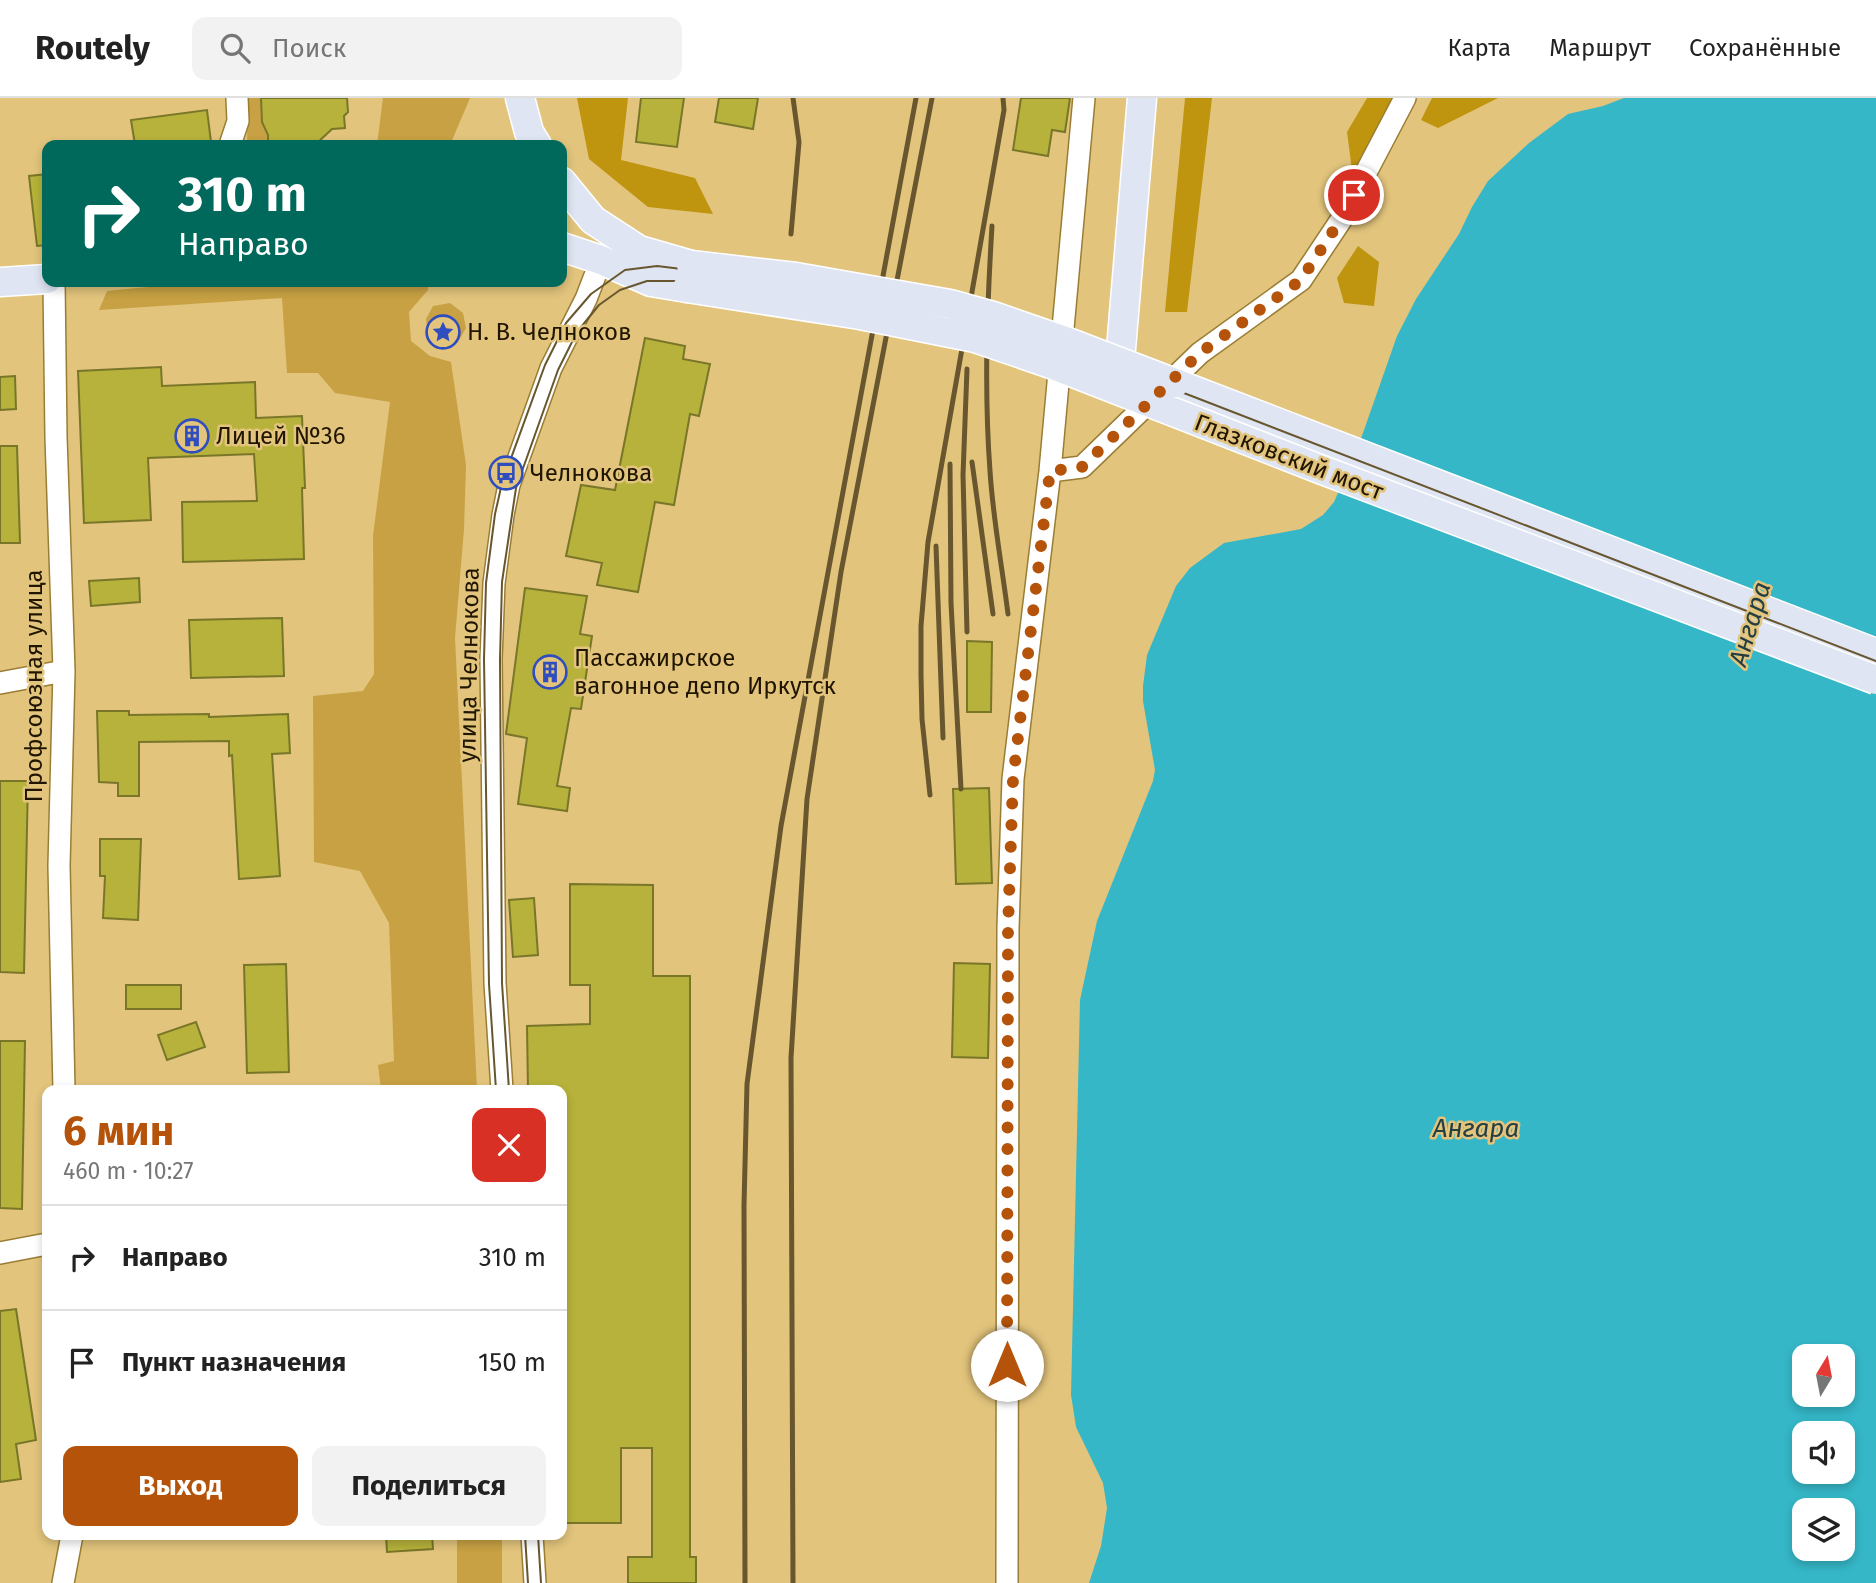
<!DOCTYPE html>
<html lang="ru">
<meta charset="utf-8">
<style>
body{margin:0;font-family:"Fira Sans",sans-serif;background:#f2f2f2;color:#222;height:100vh;display:flex;flex-direction:column;font-size:26px;white-space:nowrap}
*{box-sizing:border-box;margin:0}
p{font-size:23px;color:#767676}
.icon{flex:none;width:38px;height:38px;fill:none;stroke:currentColor;stroke-width:2;stroke-linecap:round;stroke-linejoin:round}
.map{position:relative;flex:1;overflow:hidden}
.side{position:absolute;left:42px;top:987px;width:525px;height:455px;display:flex;flex-direction:column;background:#fff;border-radius:14px;box-shadow:0 4px 10px #0003}
.side>*{flex:none}
.top-card{position:absolute;left:42px;top:42px;width:525px;height:147px;border-radius:14px;box-shadow:0 4px 10px #0003;background:#00695c;color:#fff;overflow:hidden}
.needle{width:46px;rotate:10deg}
.fabs{position:absolute;left:1792px;top:1246px;display:grid;gap:14px}
.fabs a{display:grid;place-items:center;width:63px;height:63px;border-radius:14px;background:#fff;box-shadow:0 4px 10px #0003;font-size:35px}
.pin{position:absolute;display:grid;place-items:center;width:60px;height:60px;color:#fff;margin:-30px;border:4px solid #fff;border-radius:50%;box-shadow:0 2px 7px #0007}
.me{position:absolute;width:77px;margin:-38px;rotate:0deg;stroke-linejoin:round;filter:drop-shadow(0 0 5px #0008)}
.turn{display:flex;align-items:center;gap:24px;height:147px;padding:0 21px;font-size:32px}
.turn .icon{width:91px;height:91px;stroke-width:2.5}
.turn b{display:block;font-size:49px;line-height:60px}
.round{display:grid;place-items:center;flex:none;width:74px;height:74px;border-radius:14px;background:#f2f2f2}
.summary{display:flex;align-items:center;justify-content:space-between;height:119px;padding:0 21px}
h1{font-size:42px;font-weight:700;line-height:52px;color:#b45309}
.button{display:flex;gap:14px;margin-top:auto;padding:14px 21px}
.button a{flex:1;height:80px;border-radius:14px;background:#b45309;color:#fff;font-size:28px;font-weight:700;line-height:80px;text-align:center}
.button a+a{background:#f2f2f2;color:#222}
ul{padding:0;list-style:none}
li{display:flex;align-items:center;gap:21px;height:105px;padding:0 21px;border-top:2px solid #e0e0e0}
li div{flex:1}
li b{display:block;font-size:26px}
li em{font-style:normal}
header{display:flex;align-items:center;gap:42px;box-sizing:border-box;height:98px;padding:0 35px;background:#fff;border-bottom:2px solid #e0e0e0}
header strong{font-size:33px}
nav{display:flex;gap:38px;margin-inline-start:auto;font-size:24px}
.search{width:490px;height:63px;background:#f2f2f2;display:flex;align-items:center;gap:18px;box-sizing:border-box;padding:0 24px;border-radius:14px;color:#767676;font-size:26px}
.map>svg:first-child{display:block}
</style>
<header>
<strong>Routely</strong>
<div class="search"><svg class="icon" aria-label="search" viewBox="0 0 24 24"><circle cx="10" cy="10" r="6"/><path d="M15 15l6 6"/></svg>Поиск</div>
<nav><a>Карта</a><a>Маршрут</a><a>Сохранённые</a></nav>
</header>
<div class="map">
<svg width="1876" height="1485" viewBox="0 0 1876 1485">
<rect width="100%" height="100%" fill="#e2c47c"/>
<path fill="#c7a143" d="M 248,0 L 268,0 L 270,47 L 247,47 Z
M 383,0 L 470,0 L 450,47 L 377,47 Z
M 199,184 L 363,184 L 364,189 L 428,185 L 428,192 L 409,214 L 411,243 L 430,258 L 451,264 L 466,367 L 464,431 L 455,540 L 477,992 L 381,992 L 378,967 L 394,963 L 389,825 L 360,773 L 314,764 L 313,598 L 363,593 L 374,576 L 373,438 L 390,304 L 335,295 L 318,275 L 287,275 L 282,200 L 99,212 L 107,193 Z
M 450,205 L 463,215 L 466,230 L 459,242 L 443,245 L 428,236 L 426,221 L 433,208 Z
M 457,1437 L 502,1437 L 502,1485 L 457,1485 Z"/>
<path fill="#bf940f" d="M 577,0 L 628,0 L 621,62 L 695,80 L 713,116 L 648,109 L 589,61 Z
M 1185,0 L 1212,0 L 1187,214 L 1165,214 Z
M 1367,0 L 1395,0 L 1365,59 L 1352,72 L 1347,34 Z
M 1432,0 L 1498,0 L 1438,30 L 1421,22 Z
M 1358,148 L 1379,164 L 1374,208 L 1344,205 L 1337,180 Z"/>
<path fill="#35b7c7" fill-rule="evenodd" d="M 1624,0 L 1876,0 L 1876,1485 L 1089,1485 L 1101,1448 L 1107,1410 L 1103,1385 L 1076,1329 L 1071,1297 L 1080,902 L 1097,823 L 1153,683 L 1155,672 L 1143,603 L 1143,588 L 1147,557 L 1176,488 L 1190,470 L 1224,445 L 1301,431 L 1323,417 L 1334,404 L 1357,352 L 1397,238 L 1416,201 L 1459,136 L 1472,109 L 1488,83 L 1529,45 L 1568,16 L 1603,8 ZM 1804,1258 L 1843,1258 L 1843,1297 L 1804,1297 ZM 1804,1335 L 1843,1335 L 1843,1374 L 1804,1374 ZM 1804,1412 L 1843,1412 L 1843,1451 L 1804,1451 Z"/>
<path fill="#b6b23b" stroke="#79762a" stroke-width="2" d="M 261,0 L 347,0 L 348,14 L 344,18 L 345,30 L 332,31 L 315,47 L 268,47 L 268,37 L 262,24 Z
M 641,0 L 684,0 L 677,49 L 636,44 Z
M 719,0 L 758,0 L 753,31 L 715,24 Z
M 1021,0 L 1070,0 L 1065,34 L 1052,32 L 1048,58 L 1013,52 Z
M 207,12 L 211,44 L 189,47 L 135,47 L 131,22 Z
M 47,76 L 47,147 L 37,148 L 29,78 Z
M 645,240 L 685,248 L 683,261 L 710,266 L 699,318 L 690,316 L 674,407 L 655,404 L 638,494 L 597,487 L 602,465 L 566,458 L 581,387 L 615,392 Z
M 161,269 L 162,288 L 255,284 L 256,320 L 302,318 L 305,390 L 302,390 L 304,461 L 183,464 L 182,404 L 257,403 L 254,356 L 148,360 L 151,422 L 84,425 L 78,273 Z
M 15,278 L 16,311 L 0,312 L 0,279 Z
M 0,348 L 17,348 L 20,445 L 0,445 Z
M 139,480 L 140,504 L 91,508 L 89,483 Z
M 525,490 L 587,498 L 580,536 L 592,538 L 581,611 L 571,610 L 557,688 L 570,690 L 567,713 L 518,706 L 527,640 L 506,636 Z
M 282,520 L 284,578 L 191,580 L 189,522 Z
M 967,543 L 992,544 L 991,614 L 967,614 Z
M 97,613 L 129,613 L 129,617 L 209,616 L 209,619 L 288,616 L 290,655 L 272,656 L 280,778 L 239,781 L 232,657 L 229,658 L 229,643 L 139,644 L 139,698 L 118,698 L 118,685 L 99,684 Z
M 0,683 L 28,683 L 24,875 L 0,874 Z
M 989,690 L 992,785 L 956,786 L 953,691 Z
M 100,741 L 141,741 L 138,822 L 103,820 L 105,778 L 100,778 Z
M 570,786 L 653,787 L 653,878 L 690,878 L 690,1459 L 696,1459 L 696,1485 L 628,1485 L 628,1459 L 652,1459 L 652,1350 L 621,1350 L 621,1425 L 562,1425 L 562,992 L 528,992 L 527,928 L 590,926 L 590,887 L 570,887 Z
M 534,800 L 538,857 L 513,859 L 509,802 Z
M 954,865 L 990,866 L 988,960 L 952,959 Z
M 286,866 L 289,974 L 247,975 L 244,867 Z
M 126,887 L 181,887 L 181,911 L 126,911 Z
M 196,924 L 205,949 L 167,962 L 158,937 Z
M 0,943 L 25,943 L 22,1111 L 0,1110 Z
M 16,1211 L 36,1342 L 16,1346 L 21,1381 L 0,1384 L 0,1213 Z
M 386,1437 L 432,1437 L 433,1451 L 387,1454 Z"/>
<g fill="none" stroke-linecap="round" stroke-linejoin="round">
<defs>
<path id="minor" d="M 230,47 L 238,23 L 237,0
M 54,184 L 56,339 L 64,573 L 59,768 L 64,992
M 1050,373 L 1082,369 L 1200,255 L 1301,182 L 1341,122 L 1405,0
M 0,585 L 64,573
M 502,992 L 495,885 L 491,561 L 494,485 L 503,417 L 509,387 L 551,270 L 586,201 L 601,162
M 0,1155 L 47,1146
M 532,1437 L 535,1485
M 63,1485 L 72,1437
M 1007,1485 L 1008,830 L 1013,681 L 1050,373 L 1084,0"/>
<path id="major" d="M 520,0 L 529,34 L 537,47
M 562,84 L 593,122 L 639,152 L 691,167
M 562,149 L 601,162 L 651,184 L 687,190
M 0,184 L 47,181
M 1120,263 L 1142,0
M 1175,285 L 1876,555"/>
</defs>
<use href="#minor" stroke="#9a7d34" stroke-width="24"/>
<use href="#major" stroke="#fff" stroke-width="31"/>
<use href="#minor" stroke="#fff" stroke-width="21"/>
<use href="#major" stroke="#dfe5f2" stroke-width="28"/>
<path stroke="#68562e" stroke-width="2" d="M 496,992 L 489,886 L 484,561 L 486,485 L 495,416 L 502,385 L 545,267 L 566,225 L 591,196 L 625,172 L 657,168 L 796,185 L 977,219 L 1140,278 L 1876,563
M 509,992 L 502,885 L 500,561 L 502,484 L 516,390 L 558,272 L 577,234 L 599,207 L 620,192 L 647,183 L 688,183 L 794,198 L 945,225 L 973,231 L 1041,254 L 1876,577
M 525,1437 L 528,1485
M 538,1437 L 541,1485"/>
<path stroke="#68562e" stroke-width="5" d="M 992,128 C 987,210 984,292 990,373 C 993,421 1002,468 1008,516
M 791,136 L 799,44 L 793,0
M 972,364 L 993,516
M 950,366 L 951,505 L 961,691
M 936,448 L 943,640
M 967,534 L 963,377 L 967,271
M 930,697 L 922,621 L 921,577 L 921,528 L 928,444 L 1004,12 L 1003,0
M 745,1485 L 744,1107 L 747,986 L 781,728 L 916,0
M 793,1485 L 791,960 L 807,701 L 841,474 L 932,0"/>
<defs>
<path id="major-bridge" d="M 691,167 L 796,179 L 950,206 L 993,218 L 1068,244 L 1175,285
M 687,190 L 860,217 L 975,240 L 1048,265 L 1317,370 L 1876,582"/>
</defs>
<use href="#major-bridge" stroke="#fff" stroke-width="31" stroke-linecap="butt"/>
<use href="#major-bridge" stroke="#dfe5f2" stroke-width="28"/>
</g>
<g fill="none" stroke-linecap="round" stroke-linejoin="round">
<path stroke="#b45309" stroke-width="12" stroke-dasharray="0 21.6" d="M 1007,1267 L 1008,830 L 1013,681 L 1050,373 L 1082,369 L 1200,255 L 1301,182 L 1341,121 L 1354,97"/>
</g>
<defs>
<symbol id="sight-ring" viewBox="-11 -11 22 22"><circle r="9.5" fill="#e2c47c" stroke="#2f4dbe" stroke-width="1.5"/><path d="M0-6L1.8-2.2L6-1.7L2.9 1.2L3.7 5.4L0 3.3L-3.7 5.4L-2.9 1.2L-6-1.7L-1.8-2.2Z" fill="#2f4dbe"/></symbol>
<symbol id="building-ring" viewBox="-11 -11 22 22"><circle r="9.5" fill="#e2c47c" stroke="#2f4dbe" stroke-width="1.5"/><path d="M-4-6H4V6H1V3H-1V6H-4ZM-2.5-4.3h1.7v1.8h-1.7ZM.8-4.3h1.7v1.8H.8ZM-2.5-1h1.7V.8h-1.7ZM.8-1h1.7V.8H.8Z" fill="#2f4dbe"/></symbol>
<symbol id="bus-ring" viewBox="-11 -11 22 22"><circle r="9.5" fill="#e2c47c" stroke="#2f4dbe" stroke-width="1.5"/><path d="M-5-6H5V4H4V6H2V4H-2V6H-4V4H-5ZM-3.5-4V0h7V-4ZM-3.5 1.2v1.5H-2V1.2ZM2 1.2v1.5H3.5V1.2Z" fill="#2f4dbe"/></symbol>
</defs>
<g fill-rule="evenodd">
<use href="#sight-ring" x="424" y="215" width="38" height="38"/>
<use href="#building-ring" x="173" y="319" width="38" height="38"/>
<use href="#bus-ring" x="487" y="356" width="38" height="38"/>
<use href="#building-ring" x="531" y="555" width="38" height="38"/>
</g>
<g text-anchor="middle" dominant-baseline="central" stroke-width="5" stroke-linejoin="round" paint-order="stroke">
<g font-size="24" fill="#201500" stroke="#e2c47c" text-anchor="start">
<text x="467" y="234">Н. В. Челноков</text>
<text x="216" y="338">Лицей №36</text>
<text x="530" y="375">Челнокова</text>
<text x="574" y="560">Пассажирское<tspan x="574" dy="28">вагонное депо Иркутск</tspan></text>
</g>
<g font-size="24" fill="#201500" stroke="#e2c47c">
<text transform="translate(1289 359) rotate(21)">Глазковский мост</text>
<text transform="translate(469 567) rotate(-89)">улица Челнокова</text>
<text transform="translate(34 588) rotate(-90)">Профсоюзная улица</text>
</g>
<g font-size="26" font-style="italic" fill="#243f43" stroke="#e2c47c">
<text transform="translate(1750 526) rotate(-73)">Ангара</text>
<text x="1476" y="1030">Ангара</text>
</g>
</g>
</svg>
<div class="fabs">
<a><svg class="needle" viewBox="-14 -14 28 28"><path d="M0-13l5 13h-10z" fill="#e53935"/><path d="M0 13l5-13h-10z" fill="#767676"/></svg></a>
<a><svg class="icon" aria-label="sound" viewBox="0 0 24 24"><path d="M4 9h4l5-4v14l-5-4H4zM17 9q2 3 0 6"/></svg></a>
<a><svg class="icon" aria-label="layers" viewBox="0 0 24 24"><path d="M12 4l9 5-9 5-9-5zM3 14l9 5 9-5"/></svg></a>
</div>
<div class="pin" style="left:1354px;top:97px;background:#d93025"><svg class="icon" aria-label="arrive" viewBox="0 0 24 24"><path d="M6 21V4h12l-3 4 3 4H6"/></svg></div>
<svg class="me" style="left:1007px;top:1267px" viewBox="-20 -20 40 40"><circle r="19" fill="#fff"/><path d="M0-13L10 11 0 6-10 11z" fill="#b45309"/></svg>
<div class="top-card">
<div class="turn"><svg class="icon" aria-label="right" viewBox="0 0 24 24"><path d="M7 20v-9h11M14 6l5 5-5 5"/></svg><div><b>310 m</b>Направо</div></div>
</div>
<section class="side">
<div class="summary"><div><h1>6 мин</h1><p>460 m · 10:27</p></div><a class="round" style="background:#d93025;color:#fff"><svg class="icon" aria-label="close" viewBox="0 0 24 24"><path d="M6 6l12 12M18 6L6 18"/></svg></a></div>
<ul>
<li><svg class="icon" aria-label="right" viewBox="0 0 24 24"><path d="M7 20v-9h11M14 6l5 5-5 5"/></svg><div><b>Направо</b></div><em>310 m</em></li>
<li><svg class="icon" aria-label="arrive" viewBox="0 0 24 24"><path d="M6 21V4h12l-3 4 3 4H6"/></svg><div><b>Пункт назначения</b></div><em>150 m</em></li>
</ul>
<div class="button"><a>Выход</a><a>Поделиться</a></div>
</section>
</div>
